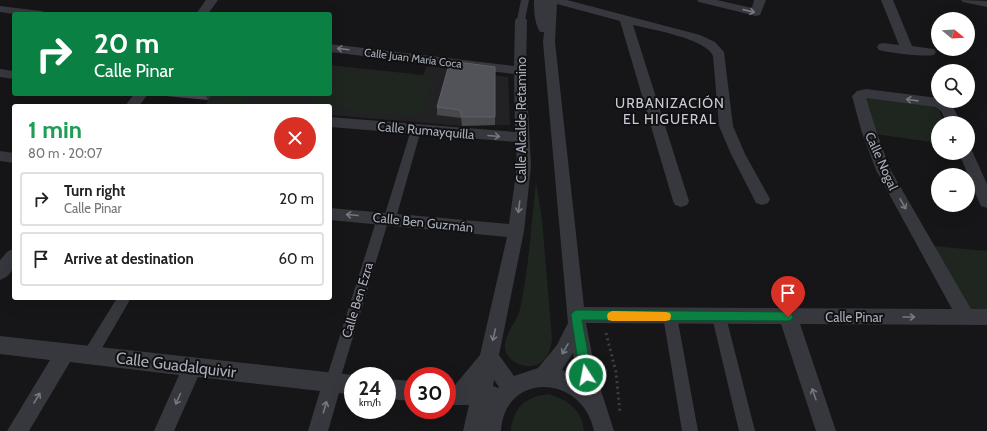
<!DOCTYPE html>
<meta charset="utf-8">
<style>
body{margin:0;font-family:Cabin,sans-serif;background:#f6f6f6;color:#222;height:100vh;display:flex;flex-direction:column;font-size:15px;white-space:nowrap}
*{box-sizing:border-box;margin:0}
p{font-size:13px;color:#767676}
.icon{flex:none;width:22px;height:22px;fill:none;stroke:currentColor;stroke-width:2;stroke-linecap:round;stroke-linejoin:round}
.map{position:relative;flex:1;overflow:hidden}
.side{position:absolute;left:12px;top:104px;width:320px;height:196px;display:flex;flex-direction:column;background:#fff;border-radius:4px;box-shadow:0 4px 16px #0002}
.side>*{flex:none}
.banner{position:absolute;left:12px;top:12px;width:320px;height:84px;border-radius:4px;box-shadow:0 4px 16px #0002;background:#0b8043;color:#fff;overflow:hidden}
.needle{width:26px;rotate:108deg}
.buttons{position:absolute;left:931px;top:12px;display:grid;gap:8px}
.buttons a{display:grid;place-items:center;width:44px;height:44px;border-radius:50%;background:#fff;box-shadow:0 4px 16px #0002;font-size:20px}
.speed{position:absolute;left:344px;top:367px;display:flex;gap:8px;font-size:20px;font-weight:700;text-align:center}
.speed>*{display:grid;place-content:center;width:52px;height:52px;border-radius:50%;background:#fff;box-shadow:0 4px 16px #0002;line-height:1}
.speed small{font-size:10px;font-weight:400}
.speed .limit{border:6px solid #d22;background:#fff;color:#111}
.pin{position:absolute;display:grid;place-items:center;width:34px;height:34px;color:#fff;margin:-41px -17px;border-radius:50% 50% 50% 0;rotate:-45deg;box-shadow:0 0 4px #0007}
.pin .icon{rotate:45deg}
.me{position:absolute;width:44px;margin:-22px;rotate:349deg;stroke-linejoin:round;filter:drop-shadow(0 0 3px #0008)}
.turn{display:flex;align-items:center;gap:14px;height:84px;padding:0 16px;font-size:18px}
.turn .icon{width:52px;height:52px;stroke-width:2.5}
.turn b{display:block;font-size:28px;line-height:34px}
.round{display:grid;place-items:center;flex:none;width:42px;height:42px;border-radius:21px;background:#f6f6f6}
.summary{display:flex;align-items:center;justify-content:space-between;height:68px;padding:0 16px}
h1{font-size:24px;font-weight:800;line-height:30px;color:#1e9e55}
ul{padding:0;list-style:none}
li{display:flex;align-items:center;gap:12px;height:54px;margin:0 8px 6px;padding:0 8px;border:2px solid #e0e0e0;border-radius:4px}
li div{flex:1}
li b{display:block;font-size:15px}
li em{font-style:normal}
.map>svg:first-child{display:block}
</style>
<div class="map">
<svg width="987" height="431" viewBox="0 0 987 431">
<rect width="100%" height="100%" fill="#161618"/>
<path fill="#222225" d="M 330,65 L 423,75 L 427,66 L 508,77 L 510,125 L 462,126 L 330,115 L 330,106 L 205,105 L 212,94 L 330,94 Z"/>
<path fill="#1e261f" d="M 330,68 L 433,78 L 420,117 L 330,108 L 330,106 L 309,106 L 315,94 L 330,94 Z
M 217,94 L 251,94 L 245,104 L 212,101 Z
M 865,97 L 938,107 L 944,123 L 938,123 L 938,143 L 875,134 Z
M 536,182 L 542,219 L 552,338 C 551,353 544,367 527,366 C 517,365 508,360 505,349 C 503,335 517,322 520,309 C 529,268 531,224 536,182 Z
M 932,246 L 987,251 L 987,312 L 969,312 Z
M 548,394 C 566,399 583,410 584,431 L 511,431 C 513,408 525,397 548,394 Z"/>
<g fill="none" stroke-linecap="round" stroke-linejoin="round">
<path stroke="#3d3f44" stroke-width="3" stroke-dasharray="2 3.5" stroke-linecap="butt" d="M 606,333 L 616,372 L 620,413"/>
<path fill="#37383d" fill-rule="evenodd" d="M 521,0 L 529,0 L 525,20 L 521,23 L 517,20 Z
M 416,126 L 420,127 L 421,130 L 396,218 L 394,221 L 388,222 L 339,383 L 337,388 L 332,390 L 327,388 L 325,383 L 377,218 L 379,215 L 385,214 L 411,130 L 412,127 Z
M 117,298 L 131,298 L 95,360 L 90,362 L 85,360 L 83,355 L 85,350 Z
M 670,310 L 675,312 L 677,316 L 698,431 L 682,431 L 663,316 L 665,312 Z
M 719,311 L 724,313 L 726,317 L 755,431 L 739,431 L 712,317 L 714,313 Z"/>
<path fill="#37383d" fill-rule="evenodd" d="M 206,0 L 218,0 L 208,14 L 196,14 Z
M 534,0 L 546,0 L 546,8 L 546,0 L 567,0 L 700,35 L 715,42 L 724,52 L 733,126 L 745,154 L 770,199 L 768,203 L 762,205 L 756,203 L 731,154 L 719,126 L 713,56 C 707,39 650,29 633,25 L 689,201 L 687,205 L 681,207 L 675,205 L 673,201 L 620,21 L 557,4 L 555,42 L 584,307 L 952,309 L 876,170 L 862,133 L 852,96 L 857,91 L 866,89 L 938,98 L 938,101 L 947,101 L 952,105 L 961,123 L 947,123 L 941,111 L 936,107 L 866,98 L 877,133 L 890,169 L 971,309 L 987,309 L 987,325 L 800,324 L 836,431 L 816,431 L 781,324 L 586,323 L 596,375 L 614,431 L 594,431 C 582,373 504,372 501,431 L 463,431 L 469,405 L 447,405 L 447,385 L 455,385 L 480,355 L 507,237 L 330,220 L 330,208 L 509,224 L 517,166 L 516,142 L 330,127 L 330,117 L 515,132 L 514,74 L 330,52 L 330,44 L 514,66 L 515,20 L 517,18 L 525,18 L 527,20 L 526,71 L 531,166 L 524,231 L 499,355 L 514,376 L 538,368 L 557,345 L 568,323 L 543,42 L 544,32 L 540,32 C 534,22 534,10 534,0 ZM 573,353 L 576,375 L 577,376 L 562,370 ZM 494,380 L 499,387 L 498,388 L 493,386 Z
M 697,0 L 717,0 L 752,8 L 754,0 L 766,0 L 760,15 L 756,16 L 699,2 Z
M 881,0 L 893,0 L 912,46 L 934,49 L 936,52 L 934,55 C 924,57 890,53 879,50 L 877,47 L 879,44 L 883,43 L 899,45 Z
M 961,0 L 987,1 L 987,7 L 963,2 Z
M 0,6 L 41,11 L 45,12 L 47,14 L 14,14 L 0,12 Z
M 0,69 L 14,71 L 14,79 L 0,77 Z
M 134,94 L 148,94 L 139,106 L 125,106 Z
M 968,148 L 971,149 L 973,153 L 987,184 L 987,208 L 981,206 L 979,202 L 959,153 L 968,153 Z
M 0,151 L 14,153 L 14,163 L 0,161 Z
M 14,249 C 14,263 15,275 0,280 L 0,260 L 8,251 Z
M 0,336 L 353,375 L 355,376 L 353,376 L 353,395 L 339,393 L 328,431 L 308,431 L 320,391 L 198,377 L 174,431 L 154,431 L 179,375 L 70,362 L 29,431 L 7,431 L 50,360 L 0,354 Z
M 387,379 L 413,381 L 413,401 L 387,399 Z"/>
</g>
<path fill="#47494d" d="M 495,67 L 495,125 L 462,126 L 461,118 L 437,115 L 437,107 Z
M 154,94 L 212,94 L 208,100 L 155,95 Z"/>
<path fill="#2f3033" d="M 205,94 L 212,94 L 208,100 Z"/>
<path fill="#525359" stroke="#5f6168" d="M 450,61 L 495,67 L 495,117 L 462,117 L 460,110 L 437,107 Z"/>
<defs><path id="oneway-shaft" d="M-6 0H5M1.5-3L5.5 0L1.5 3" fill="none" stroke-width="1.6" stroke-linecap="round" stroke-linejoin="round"/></defs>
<g stroke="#757881">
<use href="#oneway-shaft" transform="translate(749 11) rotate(13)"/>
<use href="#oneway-shaft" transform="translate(343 49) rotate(-173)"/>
<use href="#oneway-shaft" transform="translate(912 100) rotate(-172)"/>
<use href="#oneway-shaft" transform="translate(494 136) rotate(5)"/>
<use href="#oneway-shaft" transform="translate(903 204) rotate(61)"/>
<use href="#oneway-shaft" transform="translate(519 207) rotate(97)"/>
<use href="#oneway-shaft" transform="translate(352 215) rotate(-175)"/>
<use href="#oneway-shaft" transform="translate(909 317)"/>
<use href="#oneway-shaft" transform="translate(494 335) rotate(103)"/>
<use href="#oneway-shaft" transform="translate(565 349) rotate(120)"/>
<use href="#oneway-shaft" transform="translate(814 394) rotate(-109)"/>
<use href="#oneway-shaft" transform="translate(37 398) rotate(-59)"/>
<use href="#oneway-shaft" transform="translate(178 399) rotate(114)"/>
<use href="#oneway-shaft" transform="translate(325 407) rotate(-74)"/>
</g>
<path fill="#0b8043" stroke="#07532c" d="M 576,310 L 788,312 L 791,313 L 793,317 L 791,320 L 788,321 L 582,320 L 592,375 L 590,379 L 586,381 L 582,379 L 580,375 L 571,315 L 573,312 Z"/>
<path fill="#f59e0b" d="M 612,311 L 666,312 L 670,313 L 671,316 L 670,320 L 666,321 L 612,321 L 608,320 L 607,316 L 608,313 Z"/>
<g text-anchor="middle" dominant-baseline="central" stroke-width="4" stroke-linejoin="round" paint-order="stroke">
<g font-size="11" fill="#a8adb8" stroke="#111113">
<text transform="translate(413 58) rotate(7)">Calle Juan María Coca</text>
</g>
<g font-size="13" fill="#a8adb8" stroke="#111113">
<text transform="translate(521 120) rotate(-90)">Calle Alcalde Retamino</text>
<text transform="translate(426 130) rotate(5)">Calle Rumayquilla</text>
<text transform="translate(882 161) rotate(66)">Calle Nogal</text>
<text transform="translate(423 222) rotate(6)">Calle Ben Guzmán</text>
<text transform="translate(357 300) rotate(-73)">Calle Ben Ezra</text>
<text x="854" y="317">Calle Pinar</text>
</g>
<g font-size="14" letter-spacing="1" fill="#c9ccd4" stroke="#111113">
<text x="670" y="103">URBANIZACIÓN<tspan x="670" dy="16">EL HIGUERAL</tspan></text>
</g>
<g font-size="16" fill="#a8adb8" stroke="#111113">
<text transform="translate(176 365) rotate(7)">Calle Guadalquivir</text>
</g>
</g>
</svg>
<div class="buttons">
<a><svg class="needle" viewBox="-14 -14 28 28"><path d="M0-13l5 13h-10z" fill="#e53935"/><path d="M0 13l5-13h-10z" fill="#767676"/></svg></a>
<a><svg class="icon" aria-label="search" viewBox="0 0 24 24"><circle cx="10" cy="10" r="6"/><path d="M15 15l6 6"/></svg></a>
<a>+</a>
<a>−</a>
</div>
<div class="speed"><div>24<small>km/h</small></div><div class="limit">30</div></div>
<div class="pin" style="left:788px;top:317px;background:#d93025"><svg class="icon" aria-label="arrive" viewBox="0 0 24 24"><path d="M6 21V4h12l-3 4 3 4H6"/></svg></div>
<svg class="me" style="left:586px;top:375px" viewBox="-20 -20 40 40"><circle r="17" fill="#0b8043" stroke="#fff" stroke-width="3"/><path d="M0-11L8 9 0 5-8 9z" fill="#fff"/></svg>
<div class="banner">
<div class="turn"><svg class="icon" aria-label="right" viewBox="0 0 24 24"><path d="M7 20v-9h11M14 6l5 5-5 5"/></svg><div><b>20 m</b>Calle Pinar</div></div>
</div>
<section class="side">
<div class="summary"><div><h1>1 min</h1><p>80 m · 20:07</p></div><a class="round" style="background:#d93025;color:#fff"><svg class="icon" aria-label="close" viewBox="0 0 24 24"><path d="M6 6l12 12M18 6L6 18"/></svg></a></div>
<ul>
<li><svg class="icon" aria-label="right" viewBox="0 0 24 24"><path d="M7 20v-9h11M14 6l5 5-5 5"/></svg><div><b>Turn right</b><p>Calle Pinar</p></div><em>20 m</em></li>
<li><svg class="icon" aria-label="arrive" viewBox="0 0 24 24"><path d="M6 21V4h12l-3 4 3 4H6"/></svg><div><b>Arrive at destination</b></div><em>60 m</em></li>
</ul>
</section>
</div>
